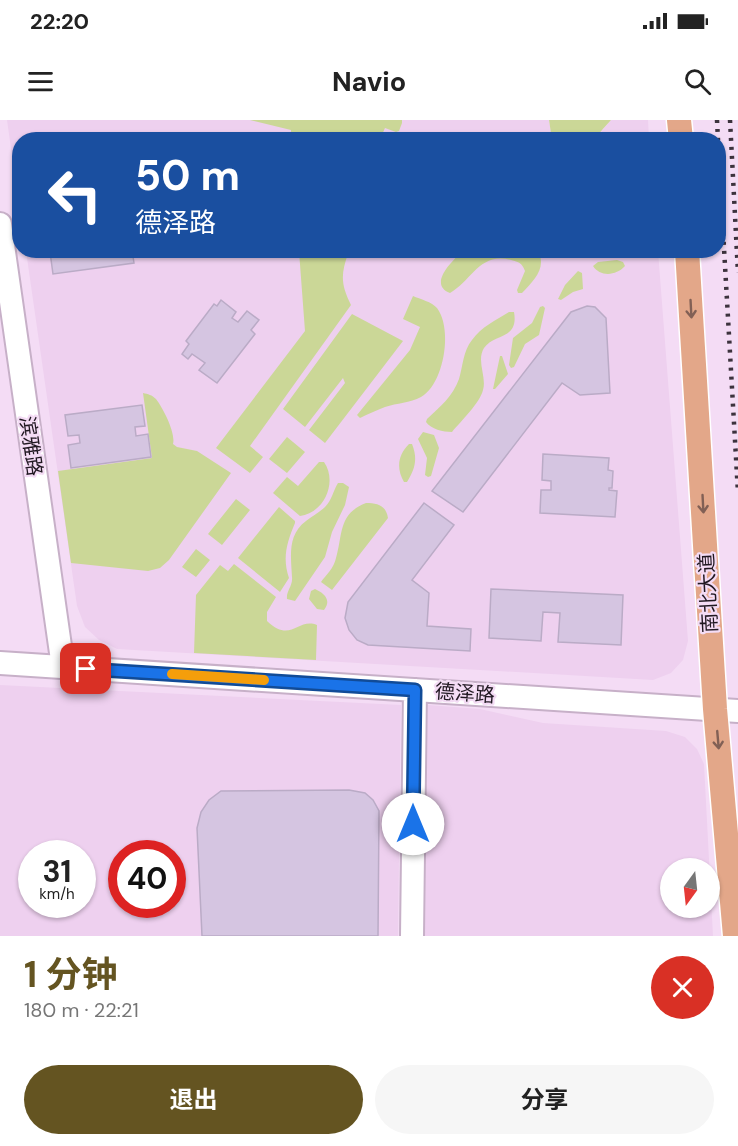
<!DOCTYPE html>
<html lang="zh">
<meta charset="utf-8">
<style>
body{margin:0;font-family:"DM Sans","Noto Sans SC",sans-serif;background:#f6f6f6;color:#222;height:100vh;display:flex;flex-direction:column;font-size:22px;white-space:nowrap}
*{box-sizing:border-box;margin:0}
p{font-size:20px;color:#767676}
.icon{flex:none;width:33px;height:33px;fill:none;stroke:currentColor;stroke-width:2;stroke-linecap:round;stroke-linejoin:round}
.map{position:relative;height:816px;overflow:hidden}
.drawer{display:flex;flex-direction:column;background:#fff;flex:1}
.drawer>*{flex:none}
.banner{position:absolute;left:12px;top:12px;width:714px;height:126px;border-radius:24px;box-shadow:0 2px 4px #0004;background:#1a4fa0;color:#fff;overflow:hidden}
.needle{width:39px;rotate:195deg}
.fabs{position:absolute;left:660px;top:738px;display:grid;gap:12px}
.fabs a{display:grid;place-items:center;width:60px;height:60px;border-radius:50%;background:#fff;box-shadow:0 2px 4px #0004;font-size:30px}
.speed{position:absolute;left:18px;top:720px;display:flex;gap:12px;font-size:30px;font-weight:700;text-align:center}
.speed>*{display:grid;place-content:center;width:78px;height:78px;border-radius:50%;background:#fff;box-shadow:0 2px 4px #0004;line-height:1}
.speed small{font-size:15px;font-weight:400}
.speed .limit{border:9px solid #d22;background:#fff;color:#111}
.pin{position:absolute;display:grid;place-items:center;width:51px;height:51px;color:#fff;margin:-26px;border-radius:12px;box-shadow:0 3px 9px #0006}
.me{position:absolute;width:66px;margin:-33px;rotate:0deg;stroke-linejoin:round;filter:drop-shadow(0 0 4px #0008)}
.turn{display:flex;align-items:center;gap:21px;height:126px;padding:0 24px;font-size:27px}
.turn .icon{width:78px;height:78px;stroke-width:2.5}
.turn b{display:block;font-size:42px;line-height:51px}
.round{display:grid;place-items:center;flex:none;width:63px;height:63px;border-radius:32px;background:#f6f6f6}
.overview{display:flex;align-items:center;justify-content:space-between;height:102px;padding:0 24px}
h1{font-size:36px;font-weight:700;line-height:45px;color:#645421}
.primary-button{display:flex;gap:12px;margin-top:auto;padding:12px 24px}
.primary-button a{flex:1;height:69px;border-radius:36px;background:#645421;color:#fff;font-size:24px;font-weight:700;line-height:69px;text-align:center}
.primary-button a+a{background:#f6f6f6;color:#222}
.status{display:flex;justify-content:space-between;align-items:center;height:42px;padding:0 30px;background:#fff;direction:ltr}
.status svg{height:16px;fill:currentColor}
header{display:flex;justify-content:space-between;align-items:center;height:78px;padding:0 24px;background:#fff;font-size:27px;font-weight:700}
.map>svg:first-child{display:block}
</style>
<div class="status"><b>22:20</b><svg viewBox="0 0 49 12"><path d="M0 12V9h3v3zM5 12V6h3v6zM10 12V3h3v9zM15 12V0h3v12zM26 1h20v11H26zM47 4h2v5h-2z"/></svg></div>
<header><svg class="icon" aria-label="menu" viewBox="0 0 24 24"><path d="M4 6h16M4 12h16M4 18h16"/></svg>Navio<svg class="icon" aria-label="search" viewBox="0 0 24 24"><circle cx="10" cy="10" r="6"/><path d="M15 15l6 6"/></svg></header>
<div class="map">
<svg width="738" height="816" viewBox="0 0 738 816">
<rect width="100%" height="100%" fill="#f4dcf5"/>
<path fill="#eed0ef" fill-rule="evenodd" d="M 7,0 L 549,0 L 552,19 L 20,20 L 19,86 Z
M 611,0 L 648,0 L 649,19 L 594,20 Z
M 26,131 L 658,131 L 688,521 L 683,540 L 671,553 L 653,560 L 117,529 L 99,520 L 85,507 L 77,486 Z
M 0,565 L 401,585 L 398,816 L 0,816 ZM 32,734 L 82,734 L 82,784 L 32,784 ZM 122,734 L 172,734 L 172,784 L 122,784 Z
M 428,585 L 480,589 L 543,603 L 666,611 L 685,617 L 697,629 L 704,644 L 713,816 L 425,816 ZM 710,748 L 710,788 L 670,788 L 670,748 Z"/>
<path fill="#cbd797" d="M 250,0 L 402,0 L 402,3 L 399,11 L 396,12 L 385,8 L 380,19 L 291,20 L 291,10 Z
M 549,0 L 611,0 L 594,19 L 552,20 Z
M 299,131 L 349,131 C 341,153 340,163 351,185 L 250,326 L 263,337 L 250,353 L 216,328 L 305,211 Z
M 463,131 L 538,131 C 547,148 534,160 522,173 L 518,173 L 517,170 L 525,151 C 522,143 519,142 511,140 C 479,132 472,161 450,173 C 427,164 454,139 463,131 Z
M 617,140 L 623,142 L 625,146 C 616,156 600,157 593,146 L 598,142 Z
M 578,151 L 582,153 L 583,169 L 573,172 L 561,180 L 558,179 L 565,165 Z
M 413,176 C 420,179 432,182 437,188 C 453,209 444,264 421,277 C 410,283 397,283 385,287 C 377,290 368,294 360,298 L 357,295 L 410,230 L 420,207 L 403,199 Z
M 543,186 L 545,188 L 539,215 L 525,224 L 514,247 L 511,248 L 509,245 L 513,218 L 532,203 L 540,187 Z
M 509,192 L 514,192 C 519,220 494,213 484,228 C 476,241 487,257 483,270 C 480,283 461,301 452,312 C 443,312 431,309 426,302 L 427,299 C 440,287 453,276 459,259 C 463,246 463,231 472,220 C 481,207 496,200 509,192 Z
M 352,194 L 403,221 L 325,323 L 309,310 L 345,263 L 343,258 L 305,307 L 283,289 Z
M 500,236 L 502,236 L 508,254 L 495,269 L 493,269 Z
M 143,273 C 148,274 152,275 156,279 C 163,288 176,313 173,324 L 177,327 L 197,331 L 231,353 L 169,440 L 160,448 L 148,451 L 71,443 L 58,351 L 152,338 Z
M 423,312 L 434,315 L 439,328 L 431,356 L 428,357 L 425,355 L 427,338 L 418,319 Z
M 287,317 L 305,332 L 287,353 L 269,339 Z
M 409,324 L 412,324 C 418,339 415,349 407,362 L 404,362 C 396,348 398,335 409,324 Z
M 319,342 L 324,342 C 338,362 324,393 300,396 L 273,373 L 287,357 L 298,366 Z
M 338,363 L 343,363 L 349,367 L 345,385 L 332,412 L 325,437 L 295,481 L 287,479 C 286,471 293,466 292,457 C 291,437 287,415 306,401 C 312,396 319,393 325,387 C 332,380 333,371 338,363 Z
M 236,379 L 250,390 L 222,425 L 208,414 Z
M 366,383 C 377,383 386,385 388,398 L 332,470 L 321,462 C 326,455 334,448 336,438 C 343,414 338,394 366,383 Z
M 279,387 L 295,401 L 295,403 C 287,422 282,438 289,458 L 280,472 L 238,438 Z
M 196,429 L 210,440 L 196,457 L 182,447 Z
M 234,444 L 276,477 L 267,492 L 267,501 C 291,524 298,497 317,505 L 316,540 L 194,533 L 196,475 L 220,445 L 228,451 Z
M 315,469 C 324,473 332,480 324,490 L 317,489 L 309,479 L 311,471 Z"/>
<path fill="#d5c5e1" stroke="#baabc6" stroke-width="1.5" d="M 59,130 L 132,130 L 134,143 L 53,154 L 50,132 Z
M 221,180 L 236,192 L 232,198 L 238,202 L 247,191 L 259,200 L 251,210 L 255,214 L 217,263 L 199,250 L 205,243 L 192,234 L 188,239 L 182,234 L 189,224 L 186,221 L 214,184 L 217,186 Z
M 587,186 L 595,187 L 606,198 L 610,273 L 580,275 L 562,263 L 463,392 L 432,371 L 571,192 Z
M 142,285 L 145,306 L 135,307 L 136,316 L 148,314 L 151,337 L 71,348 L 68,325 L 80,323 L 79,315 L 68,316 L 65,295 Z
M 543,334 L 609,338 L 608,350 L 613,351 L 612,368 L 609,368 L 609,370 L 617,371 L 615,397 L 540,393 L 541,370 L 551,370 L 551,361 L 542,360 Z
M 424,383 L 454,405 L 412,460 L 429,473 L 427,506 L 471,509 L 470,531 L 368,525 L 357,520 L 349,510 L 345,498 L 348,482 Z
M 491,469 L 623,475 L 621,525 L 558,522 L 560,493 L 543,492 L 541,521 L 489,518 Z
M 349,670 L 365,673 L 373,680 L 379,691 L 378,816 L 202,816 L 197,708 L 201,692 L 209,680 L 221,671 Z"/>
<g fill="none" stroke-linecap="round" stroke-linejoin="round">
<defs>
<path id="secondary" d="M 0,104 L 63,547
M 0,543 L 738,591
M 412,816 L 415,570"/>
<path id="primary" d="M 679,0 L 681,20
M 687,130 L 715,589 L 735,816"/>
</defs>
<use href="#secondary" stroke="#c7b0c8" stroke-width="26"/>
<use href="#primary" stroke="#fff" stroke-width="27"/>
<use href="#secondary" stroke="#fff" stroke-width="22"/>
<use href="#primary" stroke="#e3a789" stroke-width="24"/>
<path stroke="#3c323d" stroke-width="4.5" stroke-dasharray="3 6" stroke-linecap="butt" d="M 717,0 L 718,20
M 730,0 L 738,153
M 718,23 L 738,373"/>
</g>
<defs><path id="oneway-shaft" d="M-6 0H5M1.5-3L5.5 0L1.5 3" fill="none" stroke-width="1.6" stroke-linecap="round" stroke-linejoin="round" transform="scale(1.5)"/></defs>
<g stroke="#826055">
<use href="#oneway-shaft" transform="translate(691 189) rotate(87)"/>
<use href="#oneway-shaft" transform="translate(703 384) rotate(87)"/>
<use href="#oneway-shaft" transform="translate(718 620) rotate(85)"/>
</g>
<g fill="none" stroke-linecap="round" stroke-linejoin="round">
<defs>
<path id="route" d="M 86,549 L 415,570 L 413,704"/>
</defs>
<use href="#route" stroke="#114b97" stroke-width="15"/>
<use href="#route" stroke="#1a73e8" stroke-width="10"/>
<path stroke="#f59e0b" stroke-width="10" d="M 172,554 L 264,560"/>
</g>
<g text-anchor="middle" dominant-baseline="central" stroke-width="4.5" stroke-linejoin="round" paint-order="stroke">
<g font-size="20" fill="#201821" stroke="#f4dcf5">
<text transform="translate(31 326) rotate(82)">滨雅路</text>
<text transform="translate(708 473) rotate(-93)">南北大道</text>
<text transform="translate(465 573) rotate(4)">德泽路</text>
</g>
</g>
</svg>
<div class="fabs">
<a><svg class="needle" viewBox="-14 -14 28 28"><path d="M0-13l5 13h-10z" fill="#e53935"/><path d="M0 13l5-13h-10z" fill="#767676"/></svg></a>
</div>
<div class="speed"><div>31<small>km/h</small></div><div class="limit">40</div></div>
<div class="pin" style="left:86px;top:549px;background:#d93025"><svg class="icon" aria-label="arrive" viewBox="0 0 24 24"><path d="M6 21V4h12l-3 4 3 4H6"/></svg></div>
<svg class="me" style="left:413px;top:704px" viewBox="-20 -20 40 40"><circle r="19" fill="#fff"/><path d="M0-13L10 11 0 6-10 11z" fill="#1a73e8"/></svg>
<div class="banner">
<div class="turn"><svg class="icon" aria-label="left" viewBox="0 0 24 24"><path d="M17 20v-9H6M10 6l-5 5 5 5"/></svg><div><b>50 m</b>德泽路</div></div>
</div>
</div>
<section class="drawer">
<div class="overview"><div><h1>1 分钟</h1><p>180 m · 22:21</p></div><a class="round" style="background:#d93025;color:#fff"><svg class="icon" aria-label="close" viewBox="0 0 24 24"><path d="M6 6l12 12M18 6L6 18"/></svg></a></div>
<div class="primary-button"><a>退出</a><a>分享</a></div>
</section>
